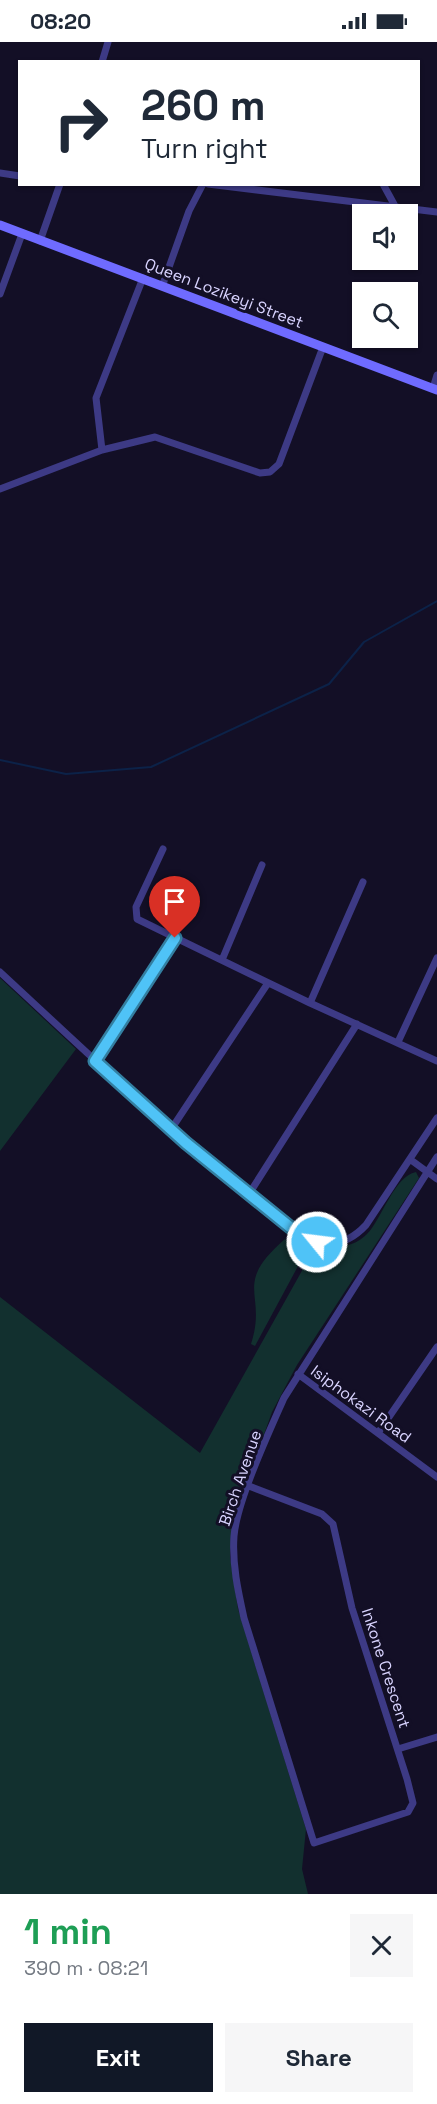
<!DOCTYPE html>
<meta charset="utf-8">
<style>
body{margin:0;font-family:"Space Grotesk",sans-serif;background:#f6f6f7;color:#1f2937;height:100vh;display:flex;flex-direction:column;font-size:22px;white-space:nowrap}
*{box-sizing:border-box;margin:0}
p{font-size:20px;color:#747a83}
.icon{flex:none;width:33px;height:33px;fill:none;stroke:currentColor;stroke-width:2;stroke-linecap:round;stroke-linejoin:round}
.map{position:relative;height:1852px;overflow:hidden}
.sheet{display:flex;flex-direction:column;background:#fff;flex:1}
.sheet>*{flex:none}
.top-card{position:absolute;left:18px;top:18px;width:402px;height:126px;border-radius:0px;box-shadow:0 2px 4px #0004;background:#fff;color:#1f2937;overflow:hidden}
.controls{position:absolute;left:352px;top:162px;display:grid;gap:12px}
.controls a{display:grid;place-items:center;width:66px;height:66px;border-radius:0px;background:#fff;box-shadow:0 2px 4px #0004;font-size:30px}
.pin{position:absolute;display:grid;place-items:center;width:51px;height:51px;color:#fff;margin:-62px -26px;border-radius:50% 50% 50% 0;rotate:-45deg;box-shadow:0 0 6px #0007}
.pin .icon{rotate:45deg}
.me{position:absolute;width:66px;margin:-33px;rotate:299deg;stroke-linejoin:round;filter:drop-shadow(0 0 4px #0008)}
.turn{display:flex;align-items:center;gap:21px;height:126px;padding:0 24px;font-size:27px}
.turn .icon{width:78px;height:78px;stroke-width:2.5}
.turn b{display:block;font-size:42px;line-height:51px}
.round{display:grid;place-items:center;flex:none;width:63px;height:63px;border-radius:0px;background:#f6f6f7}
.head{display:flex;align-items:center;justify-content:space-between;height:102px;padding:0 24px}
h1{font-size:36px;font-weight:600;line-height:45px;color:#1e9e55}
.primary-button{display:flex;gap:12px;margin-top:auto;padding:12px 24px}
.primary-button a{flex:1;height:69px;border-radius:0px;background:#111827;color:#fff;font-size:24px;font-weight:600;line-height:69px;text-align:center}
.primary-button a+a{background:#f6f6f7;color:#1f2937}
.status{display:flex;justify-content:space-between;align-items:center;height:42px;padding:0 30px;background:#fff;direction:ltr}
.status svg{height:16px;fill:currentColor}
.map>svg:first-child{display:block}
</style>
<div class="status"><b>08:20</b><svg viewBox="0 0 49 12"><path d="M0 12V9h3v3zM5 12V6h3v6zM10 12V3h3v9zM15 12V0h3v12zM26 1h20v11H26zM47 4h2v5h-2z"/></svg></div>
<div class="map">
<svg width="437" height="1852" viewBox="0 0 437 1852">
<rect width="100%" height="100%" fill="#130f26"/>
<path fill="#12302f" d="M 0,936 L 76,1007 L 0,1109 Z
M 416,1130 L 419,1136 L 297,1323 L 272,1370 L 232,1482 L 230,1515 L 238,1567 L 306,1787 L 302,1827 L 308,1852 L 0,1852 L 0,1255 L 200,1411 L 313,1209 C 332,1205 353,1207 367,1192 C 382,1177 394,1134 416,1130 Z
M 285,1197 L 304,1213 L 255,1304 L 251,1302 C 268,1250 231,1244 285,1197 Z"/>
<g fill="none" stroke-linecap="round" stroke-linejoin="round">
<path stroke="#0c2248" stroke-width="2" d="M 0,718 L 66,732 L 151,725 L 329,642 L 364,600 L 437,559"/>
<path stroke="#3d3a85" stroke-width="7" d="M 102,20 L 108,0
M 0,131 L 20,134
M 208,142 L 437,170
M 383,142 L 395,164
M 40,199 L 60,142
M 163,242 L 189,169 L 203,142
M 0,252 L 22,192
M 433,346 L 437,333
M 102,408 L 96,356 L 143,236
M 0,447 L 102,408 L 155,395 L 260,431 L 270,430 L 279,422 L 323,305
M 163,807 L 136,865 L 137,877 L 310,961 L 437,1019
M 222,918 L 262,823
M 0,930 C 80,1004 158,1079 244,1148 C 265,1165 290,1193 318,1200 C 338,1205 353,1197 366,1183 L 437,1076
M 310,961 L 363,840
M 398,1000 L 437,916
M 95,1019 L 175,896
M 170,1089 L 268,941
M 411,1118 L 437,1137
M 249,1152 L 357,982
M 298,1332 L 437,1435
M 378,1391 L 437,1305
M 249,1444 L 322,1472 L 333,1482 L 352,1566 L 407,1737 L 413,1761 L 408,1770 L 314,1801 L 244,1576 C 238,1549 232,1522 234,1494 C 237,1459 269,1390 284,1356 L 437,1115
M 398,1707 L 437,1695"/>
<path stroke="#6f6bff" stroke-width="9" d="M 0,183 L 437,348"/>
</g>
<g fill="none" stroke-linecap="round" stroke-linejoin="round">
<defs>
<path id="route" d="M 175,896 L 95,1019 L 186,1101 L 290,1185 L 317,1200"/>
</defs>
<use href="#route" stroke="#337fa1" stroke-width="15"/>
<use href="#route" stroke="#4fc3f7" stroke-width="10"/>
</g>
<g text-anchor="middle" dominant-baseline="central" stroke-width="6" stroke-linejoin="round" paint-order="stroke">
<g font-size="16" fill="#d9d4ff" stroke="#130f26">
<text transform="translate(224 251) rotate(21)">Queen Lozikeyi Street</text>
<text transform="translate(361 1362) rotate(36)">Isiphokazi Road</text>
<text transform="translate(240 1436) rotate(-71)">Birch Avenue</text>
<text transform="translate(386 1626) rotate(72)">Inkone Crescent</text>
</g>
</g>
</svg>
<div class="controls">
<a><svg class="icon" aria-label="sound" viewBox="0 0 24 24"><path d="M4 9h4l5-4v14l-5-4H4zM17 9q2 3 0 6"/></svg></a>
<a><svg class="icon" aria-label="search" viewBox="0 0 24 24"><circle cx="10" cy="10" r="6"/><path d="M15 15l6 6"/></svg></a>
</div>
<div class="pin" style="left:175px;top:896px;background:#d93025"><svg class="icon" aria-label="arrive" viewBox="0 0 24 24"><path d="M6 21V4h12l-3 4 3 4H6"/></svg></div>
<svg class="me" style="left:317px;top:1200px" viewBox="-20 -20 40 40"><circle r="17" fill="#4fc3f7" stroke="#fff" stroke-width="3"/><path d="M0-11L8 9 0 5-8 9z" fill="#fff"/></svg>
<div class="top-card">
<div class="turn"><svg class="icon" aria-label="right" viewBox="0 0 24 24"><path d="M7 20v-9h11M14 6l5 5-5 5"/></svg><div><b>260 m</b>Turn right</div></div>
</div>
</div>
<section class="sheet">
<div class="head"><div><h1>1 min</h1><p>390 m · 08:21</p></div><a class="round"><svg class="icon" aria-label="close" viewBox="0 0 24 24"><path d="M6 6l12 12M18 6L6 18"/></svg></a></div>
<div class="primary-button"><a>Exit</a><a>Share</a></div>
</section>
